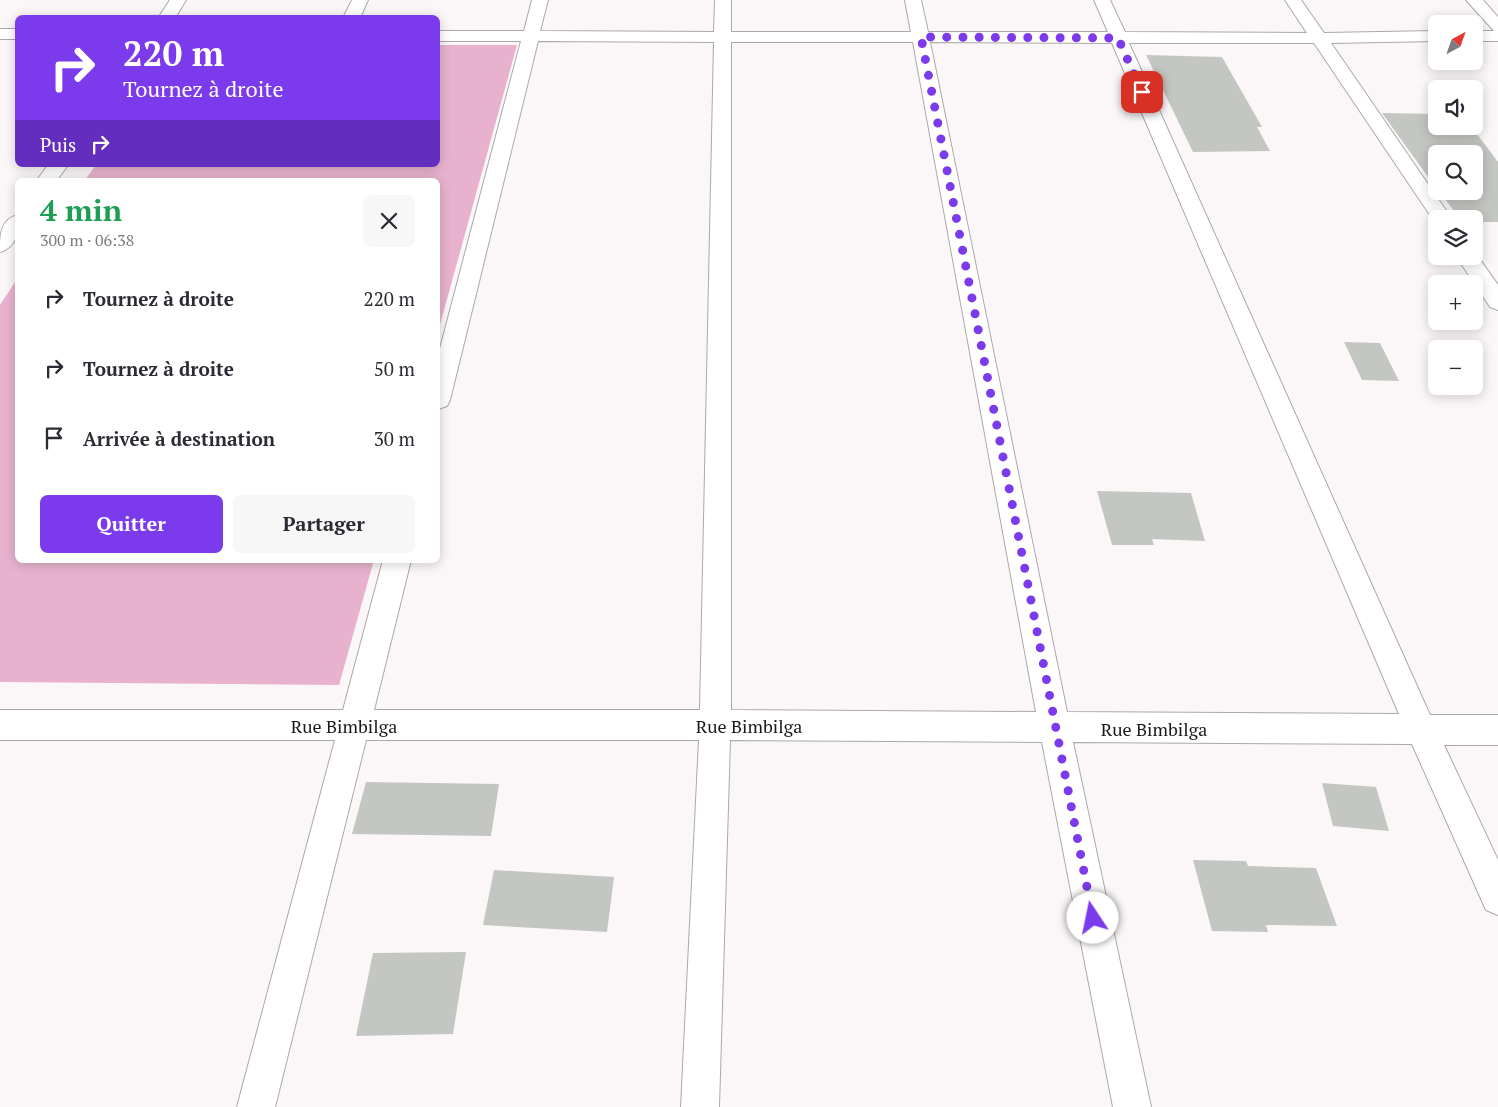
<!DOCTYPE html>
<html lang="fr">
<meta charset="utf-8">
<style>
body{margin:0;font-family:"PT Serif",serif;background:#f7f7f7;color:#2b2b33;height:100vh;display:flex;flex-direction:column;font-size:19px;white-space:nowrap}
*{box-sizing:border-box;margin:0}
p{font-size:16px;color:#7c7c81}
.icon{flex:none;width:28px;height:28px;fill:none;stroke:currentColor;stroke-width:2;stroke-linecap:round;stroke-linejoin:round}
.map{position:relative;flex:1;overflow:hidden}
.details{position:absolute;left:15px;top:178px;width:425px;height:385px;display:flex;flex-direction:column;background:#fff;border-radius:8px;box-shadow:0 2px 12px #0003}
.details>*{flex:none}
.top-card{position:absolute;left:15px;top:15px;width:425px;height:152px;border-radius:8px;box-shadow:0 2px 12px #0003;background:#7c3aed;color:#fff;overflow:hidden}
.needle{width:32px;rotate:41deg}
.buttons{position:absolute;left:1428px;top:15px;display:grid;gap:10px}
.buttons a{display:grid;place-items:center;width:55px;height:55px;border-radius:8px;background:#fff;box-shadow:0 2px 12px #0003;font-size:25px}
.pin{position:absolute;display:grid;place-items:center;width:42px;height:42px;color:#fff;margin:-21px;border-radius:10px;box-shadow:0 2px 8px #0006}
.me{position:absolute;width:55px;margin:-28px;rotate:349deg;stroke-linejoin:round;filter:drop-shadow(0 0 4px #0008)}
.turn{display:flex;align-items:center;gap:18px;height:105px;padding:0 25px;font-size:22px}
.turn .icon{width:65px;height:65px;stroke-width:2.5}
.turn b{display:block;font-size:35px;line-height:42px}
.then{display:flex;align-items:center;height:48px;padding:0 25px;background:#0003;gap:10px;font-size:19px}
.round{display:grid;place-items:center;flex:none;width:52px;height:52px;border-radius:8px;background:#f7f7f7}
.summary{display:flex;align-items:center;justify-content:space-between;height:85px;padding:0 25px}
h1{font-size:30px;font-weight:700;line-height:38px;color:#1e9e55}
.action{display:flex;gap:10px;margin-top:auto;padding:10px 25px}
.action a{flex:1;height:58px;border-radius:8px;background:#7c3aed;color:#fff;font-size:20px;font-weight:700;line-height:58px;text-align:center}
.action a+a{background:#f7f7f7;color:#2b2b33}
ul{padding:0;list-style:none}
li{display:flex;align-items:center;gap:15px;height:70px;padding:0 25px}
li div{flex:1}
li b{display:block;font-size:19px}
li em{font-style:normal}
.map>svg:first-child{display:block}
</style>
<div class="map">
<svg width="1498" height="1107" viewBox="0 0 1498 1107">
<rect width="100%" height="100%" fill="#fbf7f9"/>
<path fill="#e8b2ce" d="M 438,45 L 517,45 L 438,332 L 438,180 L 85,180 L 96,165 L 438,165 Z
M 17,279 L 18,560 L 374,560 L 339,685 L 0,682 L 0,305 Z"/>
<path fill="#c4c6c2" d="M 1146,55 L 1222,57 L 1262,127 L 1257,127 L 1270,151 L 1193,152 Z
M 1382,113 L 1436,114 L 1436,126 L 1471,126 L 1498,162 L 1498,222 L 1474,222 L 1474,219 L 1460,219 L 1439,191 L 1474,191 L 1474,154 L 1436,154 L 1436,188 Z
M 1344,342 L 1380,343 L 1399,381 L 1362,380 Z
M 1097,491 L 1191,493 L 1205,541 L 1152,539 L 1154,545 L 1112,545 Z
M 366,782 L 499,784 L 491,836 L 352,834 Z
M 1322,783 L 1376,787 L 1389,831 L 1333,826 Z
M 1193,860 L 1246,861 L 1248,866 L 1316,868 L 1337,926 L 1266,925 L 1268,932 L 1212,931 Z
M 494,870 L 614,877 L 607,932 L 483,925 Z
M 466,952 L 453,1034 L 356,1036 L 373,953 Z"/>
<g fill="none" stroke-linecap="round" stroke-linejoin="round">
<defs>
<path id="minor" d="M 170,0 L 186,0 L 175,18 L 158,18 Z
M 352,0 L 368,0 L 360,18 L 343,18 Z
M 532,0 L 548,0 L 540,31 L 714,32 L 715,0 L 731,0 L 731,32 L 911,32 L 905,0 L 921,0 L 928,32 L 1108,32 L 1094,0 L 1110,0 L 1125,32 L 1307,33 L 1285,0 L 1301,0 L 1324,33 L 1436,31 L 1436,41 L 1331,43 L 1452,219 L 1436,219 L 1436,224 L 1314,43 L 1129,43 L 1430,715 L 1498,715 L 1498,745 L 1444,745 L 1498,860 L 1498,915 L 1486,910 L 1412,744 L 1073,742 L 1151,1107 L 1113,1107 L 1042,742 L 730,740 L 719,1107 L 681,1107 L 699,740 L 366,740 L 275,1107 L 237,1107 L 335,740 L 0,740 L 0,710 L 343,710 L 383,560 L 411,560 L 374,710 L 700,710 L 714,42 L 538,41 L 450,400 L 447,406 L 438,409 L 438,356 L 521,41 L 438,41 L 438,31 L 524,31 ZM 731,42 L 913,42 L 1036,712 L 731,710 ZM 930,42 L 1112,43 L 1399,714 L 1067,712 Z
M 1466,0 L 1483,0 L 1498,17 L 1498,41 L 1474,41 L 1474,31 L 1494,31 Z
M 0,29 L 18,29 L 18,39 L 0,39 Z
M 48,165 L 68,165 L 57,180 L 37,180 Z
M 18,215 C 18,230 18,247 0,252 C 0,236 0,219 18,215 Z
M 1474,251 L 1498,285 L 1498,310 L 1490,307 L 1456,256 L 1474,256 Z"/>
</defs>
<use href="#minor" stroke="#aca8aa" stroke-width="2"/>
<use href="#minor" fill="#fff" fill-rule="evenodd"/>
</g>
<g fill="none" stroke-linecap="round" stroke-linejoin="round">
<path stroke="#7c3aed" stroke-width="9" stroke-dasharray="0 16.2" d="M 1093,918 L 921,37 L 1118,38 L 1142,92"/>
</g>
<g text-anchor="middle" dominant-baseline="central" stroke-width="5" stroke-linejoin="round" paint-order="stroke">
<g font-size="18" fill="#1b1a1b" stroke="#fff">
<text x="344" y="726">Rue Bimbilga</text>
<text x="749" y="726">Rue Bimbilga</text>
<text x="1154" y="729">Rue Bimbilga</text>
</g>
</g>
</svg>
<div class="buttons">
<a><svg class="needle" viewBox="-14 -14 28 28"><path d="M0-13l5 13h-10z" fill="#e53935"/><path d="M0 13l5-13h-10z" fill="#7c7c81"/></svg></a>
<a><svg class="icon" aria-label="sound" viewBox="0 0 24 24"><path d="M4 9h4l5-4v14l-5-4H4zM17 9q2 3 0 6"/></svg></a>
<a><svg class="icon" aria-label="search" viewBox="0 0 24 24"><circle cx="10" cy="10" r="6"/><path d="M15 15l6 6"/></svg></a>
<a><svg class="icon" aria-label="layers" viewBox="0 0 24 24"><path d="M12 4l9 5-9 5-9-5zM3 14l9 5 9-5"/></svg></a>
<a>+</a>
<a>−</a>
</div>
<div class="pin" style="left:1142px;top:92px;background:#d93025"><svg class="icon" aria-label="arrive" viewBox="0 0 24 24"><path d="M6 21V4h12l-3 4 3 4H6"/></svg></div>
<svg class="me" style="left:1093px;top:918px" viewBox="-20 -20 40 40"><circle r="19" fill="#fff"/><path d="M0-13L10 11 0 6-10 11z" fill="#7c3aed"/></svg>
<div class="top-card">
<div class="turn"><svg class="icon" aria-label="right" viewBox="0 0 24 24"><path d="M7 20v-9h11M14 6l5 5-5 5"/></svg><div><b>220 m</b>Tournez à droite</div></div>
<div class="then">Puis<svg class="icon" aria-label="right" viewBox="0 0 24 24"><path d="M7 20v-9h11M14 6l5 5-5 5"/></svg></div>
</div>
<section class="details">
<div class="summary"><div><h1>4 min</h1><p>300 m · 06:38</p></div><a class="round"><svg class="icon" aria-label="close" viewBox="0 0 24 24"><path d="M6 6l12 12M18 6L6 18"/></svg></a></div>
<ul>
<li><svg class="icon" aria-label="right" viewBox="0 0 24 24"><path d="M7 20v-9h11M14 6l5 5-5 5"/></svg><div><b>Tournez à droite</b></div><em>220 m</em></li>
<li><svg class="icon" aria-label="right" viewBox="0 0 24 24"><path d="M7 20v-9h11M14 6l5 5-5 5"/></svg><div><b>Tournez à droite</b></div><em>50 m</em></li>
<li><svg class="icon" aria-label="arrive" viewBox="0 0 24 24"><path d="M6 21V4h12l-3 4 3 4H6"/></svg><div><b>Arrivée à destination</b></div><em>30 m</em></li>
</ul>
<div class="action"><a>Quitter</a><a>Partager</a></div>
</section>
</div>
